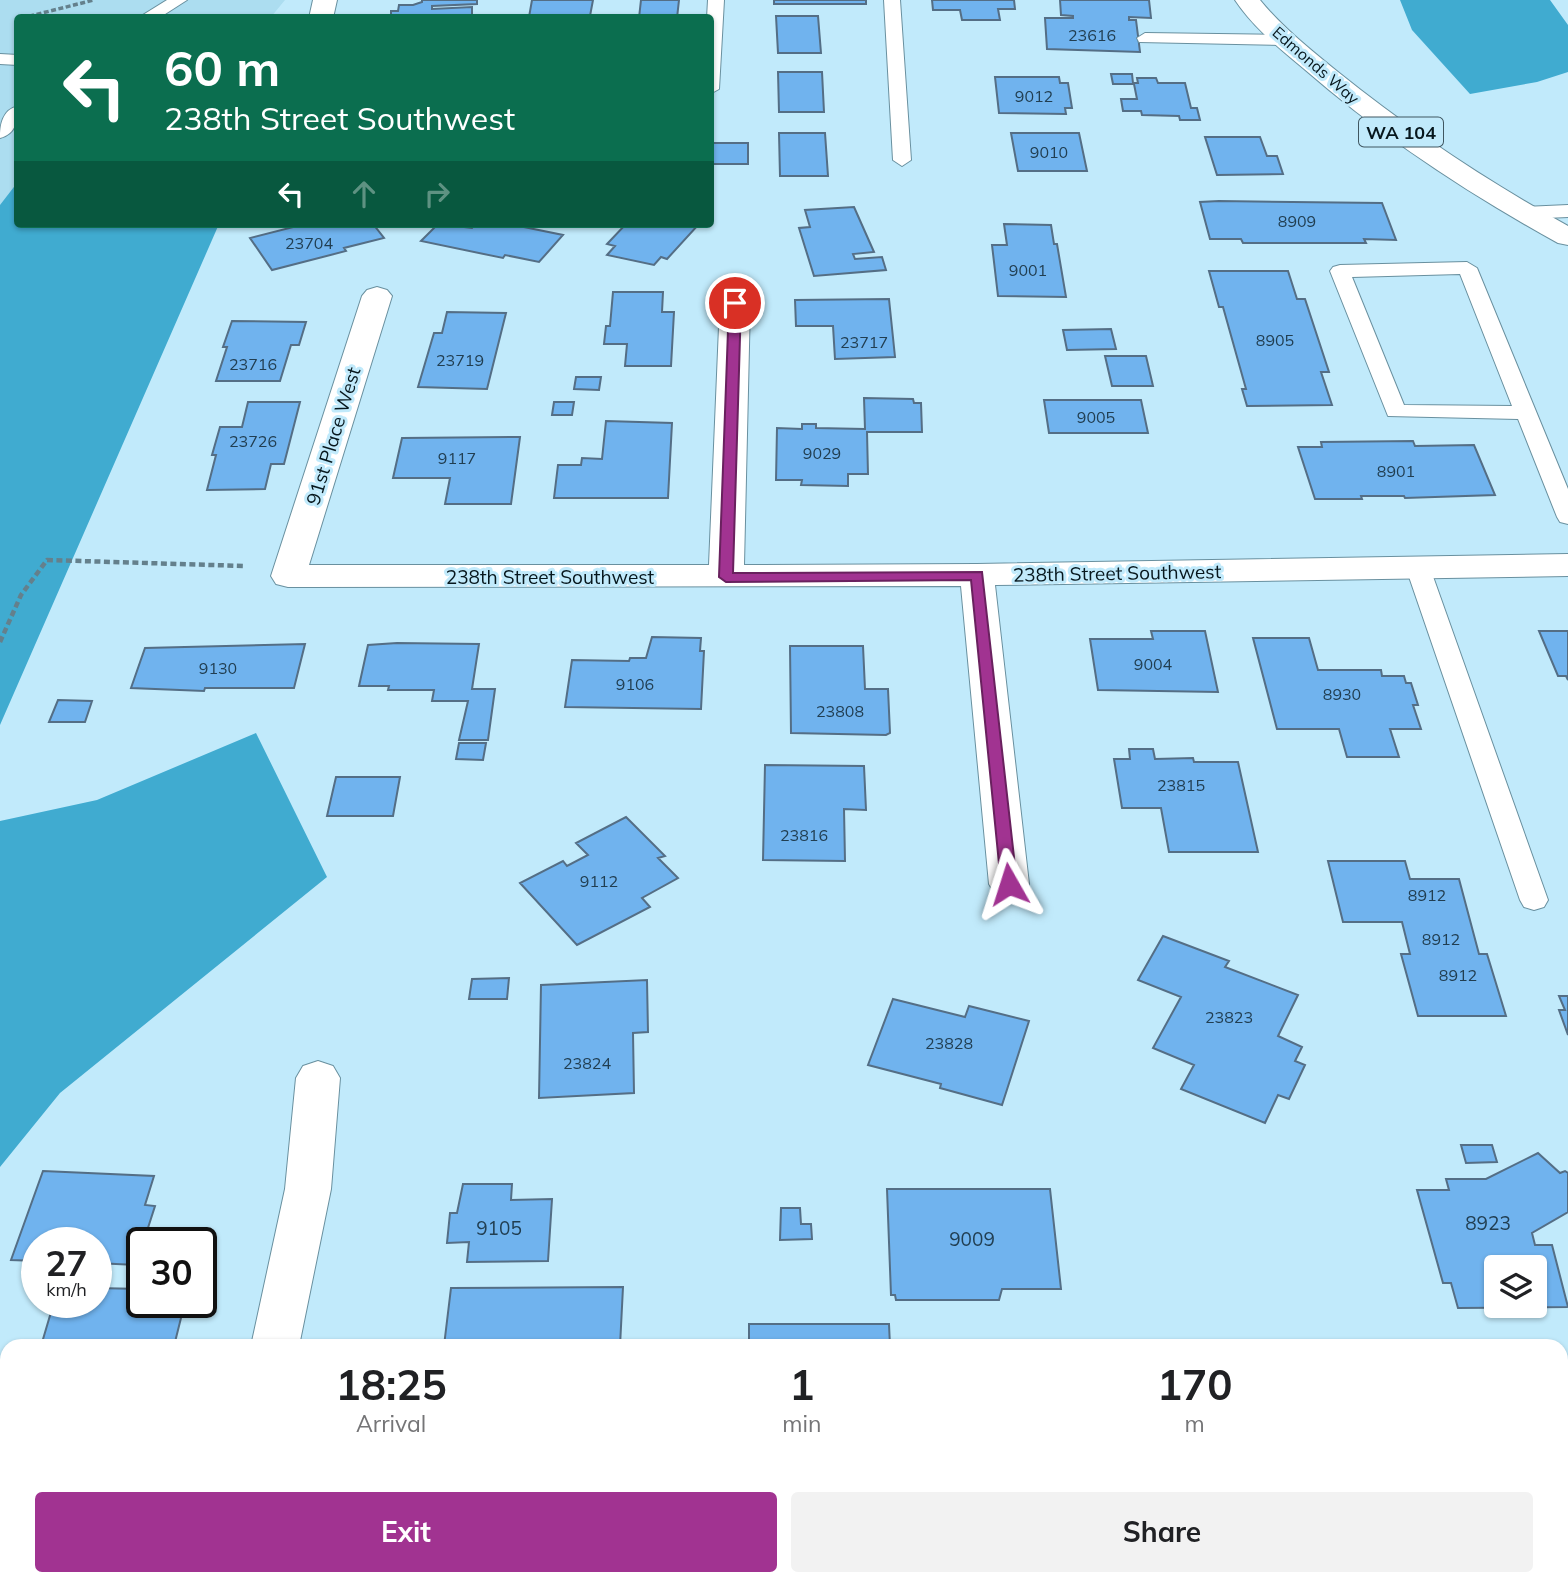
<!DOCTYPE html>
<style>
body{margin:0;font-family:Mulish,sans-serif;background:#f2f2f2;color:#202124;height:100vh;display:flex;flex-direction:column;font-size:26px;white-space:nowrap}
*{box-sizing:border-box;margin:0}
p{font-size:23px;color:#757577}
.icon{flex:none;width:38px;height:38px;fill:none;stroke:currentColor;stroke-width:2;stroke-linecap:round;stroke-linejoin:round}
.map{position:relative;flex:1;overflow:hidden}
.drawer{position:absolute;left:0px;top:1339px;width:1568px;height:247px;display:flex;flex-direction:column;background:#fff;border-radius:21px 21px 0 0;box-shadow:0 2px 5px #0004}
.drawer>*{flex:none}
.top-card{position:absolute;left:14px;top:14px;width:700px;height:214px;border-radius:7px;box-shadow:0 2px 5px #0004;background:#0b6e4f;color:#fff;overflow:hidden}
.fabs{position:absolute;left:1484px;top:1255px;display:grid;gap:14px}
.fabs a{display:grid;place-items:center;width:63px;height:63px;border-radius:7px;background:#fff;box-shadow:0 2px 5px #0004;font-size:35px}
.speed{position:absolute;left:21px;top:1227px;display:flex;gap:14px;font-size:35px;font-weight:700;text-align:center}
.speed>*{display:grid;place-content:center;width:91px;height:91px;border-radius:50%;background:#fff;box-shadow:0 2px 5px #0004;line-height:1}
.speed small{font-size:18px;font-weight:400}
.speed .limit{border:4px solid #111;border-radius:10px;background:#fff;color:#111}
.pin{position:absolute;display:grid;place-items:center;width:60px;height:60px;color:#fff;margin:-30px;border:4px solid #fff;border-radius:50%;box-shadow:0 2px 7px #0007}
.me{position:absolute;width:77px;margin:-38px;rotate:354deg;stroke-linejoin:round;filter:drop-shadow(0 0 5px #0008)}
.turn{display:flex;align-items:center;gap:24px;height:147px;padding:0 35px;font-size:32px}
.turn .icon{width:91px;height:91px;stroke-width:2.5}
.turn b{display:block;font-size:49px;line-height:60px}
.lanes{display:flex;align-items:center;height:66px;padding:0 35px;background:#0003;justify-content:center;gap:35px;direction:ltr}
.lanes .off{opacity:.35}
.eta{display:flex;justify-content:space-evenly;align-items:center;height:119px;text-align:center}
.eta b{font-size:42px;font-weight:700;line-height:49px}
.action{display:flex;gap:14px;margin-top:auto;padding:14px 35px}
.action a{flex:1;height:80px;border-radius:7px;background:#a13391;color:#fff;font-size:28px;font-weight:700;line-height:80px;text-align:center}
.action a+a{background:#f2f2f2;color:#202124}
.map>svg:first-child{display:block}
</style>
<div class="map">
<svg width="1568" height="1584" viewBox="0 0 1568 1584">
<rect width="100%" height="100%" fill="#c1eafb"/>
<path fill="#acddf0" d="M 0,0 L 285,0 L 271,17 L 18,18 L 18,224 L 0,365 Z"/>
<path fill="#40abd0" d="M 1400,0 L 1550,0 L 1568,25 L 1568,72 L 1537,82 L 1470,94 L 1412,30 Z
M 17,183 L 18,224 L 219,224 L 0,725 L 0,205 Z
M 256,733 L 327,877 L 60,1093 L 0,1167 L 0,821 L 97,800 Z"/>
<path fill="#70b3ee" stroke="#546e85" stroke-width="2" fill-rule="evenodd" d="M 422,0 L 477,0 L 477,4 L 432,6 L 432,9 L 472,7 L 472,18 L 391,17 L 391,11 L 398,11 L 399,5 L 413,5 L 422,2 Z
M 532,0 L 593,0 L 590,16 L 529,17 Z
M 641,0 L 679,0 L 677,18 L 639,18 Z
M 774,0 L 866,0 L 866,4 L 774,4 Z
M 932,0 L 1014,0 L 1015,9 L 998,9 L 1000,20 L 962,20 L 960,10 L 933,10 Z
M 1060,0 L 1149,0 L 1151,18 L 1129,17 L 1129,20 L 1136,20 L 1140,52 L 1047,49 L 1045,18 L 1073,18 L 1073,16 L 1061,15 Z
M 776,16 L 818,16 L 821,53 L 778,53 Z
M 778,72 L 822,72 L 824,112 L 779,112 Z
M 1111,74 L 1132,74 L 1133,83 L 1138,83 L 1137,78 L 1156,78 L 1158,83 L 1185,83 L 1191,108 L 1197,108 L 1200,120 L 1180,120 L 1179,116 L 1142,115 L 1141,111 L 1123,111 L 1121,99 L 1137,99 L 1134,84 L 1113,84 Z
M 995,77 L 1059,77 L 1060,83 L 1068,83 L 1072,108 L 1065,108 L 1066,114 L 999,113 Z
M 779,133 L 825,133 L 828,176 L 780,176 Z
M 1011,133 L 1079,133 L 1087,171 L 1018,171 Z
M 1205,137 L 1260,137 L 1267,156 L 1277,156 L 1283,174 L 1217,175 Z
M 710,143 L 748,143 L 748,164 L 710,164 Z
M 1219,201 L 1382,203 L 1396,240 L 1364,239 L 1366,243 L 1243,243 L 1241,239 L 1210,239 L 1200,202 Z
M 854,207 L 874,252 L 853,254 L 855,259 L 882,257 L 886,270 L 814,276 L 799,228 L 810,227 L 805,210 Z
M 305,224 L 373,224 L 384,238 L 344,248 L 346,251 L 272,270 L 250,238 Z
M 438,224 L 472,228 L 475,224 L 509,224 L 563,235 L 539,262 L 505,255 L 503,258 L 421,241 Z
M 626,224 L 699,224 L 667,259 L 661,257 L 654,265 L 607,255 L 615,246 L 607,244 Z
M 1004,224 L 1051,225 L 1054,244 L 1057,244 L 1066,297 L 998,296 L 992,245 L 1007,245 Z
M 1209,271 L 1288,271 L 1297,299 L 1305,299 L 1329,372 L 1321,372 L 1332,405 L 1247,406 L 1242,389 L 1246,389 L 1223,307 L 1219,307 Z
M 613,292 L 663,292 L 662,312 L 674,312 L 671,366 L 625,366 L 627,344 L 604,344 L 606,326 L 610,326 Z
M 889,299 L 895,357 L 835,359 L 833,326 L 796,326 L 795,300 Z
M 447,312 L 506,313 L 487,389 L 418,387 L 434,333 L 442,333 Z
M 232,321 L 306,322 L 299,345 L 291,345 L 280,381 L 216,381 L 227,347 L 223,347 Z
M 1111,329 L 1116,349 L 1067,350 L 1063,330 Z
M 1105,356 L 1146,356 L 1153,386 L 1112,386 Z
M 576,377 L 601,377 L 599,390 L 574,389 Z
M 864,398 L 913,399 L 914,403 L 921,403 L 922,432 L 867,432 L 868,474 L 848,474 L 848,486 L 801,485 L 802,480 L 776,480 L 777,428 L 802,429 L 802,424 L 816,424 L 816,428 L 865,429 Z
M 1044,400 L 1141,400 L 1148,433 L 1049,433 Z
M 248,402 L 300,402 L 284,464 L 271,464 L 265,489 L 207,490 L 216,455 L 212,455 L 220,427 L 242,427 Z
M 554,402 L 574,402 L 572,415 L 552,415 Z
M 606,421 L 672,423 L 668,498 L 554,498 L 558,465 L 581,465 L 582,458 L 602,459 Z
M 520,437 L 511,504 L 445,504 L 450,478 L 393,478 L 402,438 Z
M 1413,441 L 1415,446 L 1474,445 L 1495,495 L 1405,498 L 1404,496 L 1361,496 L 1362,499 L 1315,499 L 1298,447 L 1322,447 L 1321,442 Z
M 1151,631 L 1205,631 L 1218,692 L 1098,690 L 1090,639 L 1153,639 Z
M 1539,631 L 1568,631 L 1568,680 L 1566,676 L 1558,676 Z
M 652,637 L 701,638 L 700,651 L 704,651 L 701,709 L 565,707 L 572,660 L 629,661 L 630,658 L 646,658 Z
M 1253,638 L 1309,638 L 1318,670 L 1381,670 L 1382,676 L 1404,676 L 1406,683 L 1411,683 L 1418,705 L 1413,705 L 1421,729 L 1390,729 L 1399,757 L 1347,757 L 1339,729 L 1277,729 Z
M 397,643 L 479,644 L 472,689 L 495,689 L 488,740 L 459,740 L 468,701 L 432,701 L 434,690 L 388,690 L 389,686 L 359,686 L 368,645 Z
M 305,644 L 294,688 L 205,688 L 204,691 L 131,688 L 145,648 Z
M 790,646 L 863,646 L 865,689 L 888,689 L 890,733 L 886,735 L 791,733 Z
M 58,700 L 92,701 L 85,722 L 49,722 Z
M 459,743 L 486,743 L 483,760 L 456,759 Z
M 1129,749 L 1153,749 L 1155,759 L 1193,758 L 1194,762 L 1238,762 L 1258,852 L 1169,852 L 1161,808 L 1122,808 L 1114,759 L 1130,759 Z
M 765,765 L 864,766 L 866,810 L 844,809 L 845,861 L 763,860 Z
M 336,777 L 400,777 L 393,816 L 327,816 Z
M 626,817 L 665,856 L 658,858 L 678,878 L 642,898 L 650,907 L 577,945 L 520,883 L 563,861 L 567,866 L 588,855 L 576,843 Z
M 1328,861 L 1405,861 L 1410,879 L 1459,879 L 1479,954 L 1487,954 L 1506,1016 L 1418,1016 L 1401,954 L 1410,954 L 1402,922 L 1343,922 Z
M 1163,936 L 1229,961 L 1225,967 L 1298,995 L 1278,1036 L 1302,1047 L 1295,1061 L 1305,1065 L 1289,1099 L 1278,1095 L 1265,1123 L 1181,1089 L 1194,1065 L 1153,1048 L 1181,997 L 1138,980 Z
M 509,978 L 507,999 L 469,999 L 472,979 Z
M 647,980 L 648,1032 L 633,1033 L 634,1093 L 539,1098 L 541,985 Z
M 1559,996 L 1568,996 L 1568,1035 L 1559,1010 L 1565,1010 Z
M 893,999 L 965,1017 L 969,1006 L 1029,1021 L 1002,1105 L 940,1088 L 941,1084 L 868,1065 Z
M 1461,1145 L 1492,1145 L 1497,1162 L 1466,1163 Z
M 1538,1153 L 1560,1173 L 1565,1171 L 1568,1173 L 1568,1212 L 1532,1233 L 1535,1245 L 1552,1245 L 1568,1307 L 1458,1308 L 1451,1283 L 1443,1283 L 1417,1190 L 1449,1190 L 1446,1179 L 1486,1179 ZM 1496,1267 L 1535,1267 L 1535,1306 L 1496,1306 Z
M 43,1171 L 154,1176 L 145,1205 L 155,1206 L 136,1265 L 96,1263 L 96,1242 L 37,1242 L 37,1261 L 11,1260 Z
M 463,1184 L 512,1184 L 511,1200 L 552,1199 L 548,1261 L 467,1262 L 469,1242 L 447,1243 L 450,1213 L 457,1213 Z
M 887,1189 L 1050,1189 L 1061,1289 L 1002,1289 L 999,1300 L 896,1300 L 895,1295 L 891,1295 Z
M 781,1208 L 800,1208 L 801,1224 L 811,1224 L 812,1239 L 780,1240 Z
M 623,1287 L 620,1346 L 444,1346 L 451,1288 Z
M 96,1288 L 142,1289 L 142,1302 L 185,1302 L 174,1346 L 41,1346 L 54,1302 L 96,1302 Z
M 749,1324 L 889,1324 L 890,1346 L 749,1346 Z
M 0,1420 L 7,1420 L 7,1531 L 0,1531 Z
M 1561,1486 L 1568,1486 L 1568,1584 L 1564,1584 L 1561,1574 Z
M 0,1562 L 7,1562 L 7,1578 L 92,1578 L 91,1584 L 0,1584 Z
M 387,1578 L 607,1578 L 606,1584 L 386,1584 Z
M 847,1578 L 987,1578 L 987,1584 L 847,1584 Z
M 1161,1578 L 1355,1578 L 1356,1584 L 1161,1584 Z"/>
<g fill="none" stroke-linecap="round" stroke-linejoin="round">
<defs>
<path id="lane" d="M 167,0 L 187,0 L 159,18 L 138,18 Z
M 708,0 L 724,0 L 719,89 L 710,94 L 710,18 L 707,18 Z
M 884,0 L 900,0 L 911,160 L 902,166 L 893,160 Z
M 1145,33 L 1285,35 L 1293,40 L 1285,45 L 1139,42 L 1137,38 Z
M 0,54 L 18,55 L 18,65 L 0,64 Z
M 18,106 C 18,120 16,134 0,138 C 0,125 2,110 18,106 Z
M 1568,205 L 1568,217 L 1523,219 L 1513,213 L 1523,207 Z
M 1467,262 L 1477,268 L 1568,489 L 1568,524 L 1560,522 L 1557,517 L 1518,419 L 1388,416 L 1330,271 L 1333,267 L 1340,265 ZM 1460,274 L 1512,406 L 1404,405 L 1352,277 Z
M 1418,561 L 1426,563 L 1430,568 L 1548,900 L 1544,907 L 1534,910 L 1524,907 L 1520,900 L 1406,568 L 1410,563 Z"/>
<path id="street" d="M 313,0 L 337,0 L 333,18 L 309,18 Z
M 377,287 L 387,290 L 392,296 L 309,565 L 709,565 L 720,303 L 725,297 L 735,294 L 745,297 L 750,303 L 744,565 L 977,564 L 1568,554 L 1568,576 L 995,585 L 1029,884 L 1023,894 L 1009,899 L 995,894 L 989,884 L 961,586 L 288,587 L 276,584 L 271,576 L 362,296 L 367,290 Z
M 318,1061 L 333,1066 L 340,1078 L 331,1189 L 299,1346 L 251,1346 L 285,1189 L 296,1078 L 303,1066 Z
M 199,1578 L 252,1578 L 252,1584 L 198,1584 Z"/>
<path id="primary" d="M 1235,0 L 1260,0 C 1282,27 1311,50 1338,72 C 1410,130 1487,181 1568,226 L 1568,245 L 1558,243 C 1467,193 1381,136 1303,68 C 1278,47 1253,27 1235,0 Z"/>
</defs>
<use href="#lane" stroke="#69909f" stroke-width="2"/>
<use href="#street" stroke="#69909f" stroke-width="2"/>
<use href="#primary" stroke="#69909f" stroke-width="2"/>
<path stroke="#64808c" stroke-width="3.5" stroke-dasharray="5 2.5" stroke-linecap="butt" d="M 22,18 L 94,0"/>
<path stroke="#64808c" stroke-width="4.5" stroke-dasharray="6 3.5" stroke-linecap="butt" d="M 0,642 L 21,595 L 47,560 L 245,566"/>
<use href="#lane" fill="#fff" fill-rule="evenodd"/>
<use href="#street" fill="#fff" fill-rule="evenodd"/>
<use href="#primary" fill="#fff" fill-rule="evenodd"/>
</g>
<path fill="#a13391" stroke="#69215e" stroke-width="2" d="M 735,300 L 741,303 L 733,573 L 982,572 L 1017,884 L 1015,888 L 1003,888 L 1001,884 L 971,580 L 726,582 L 719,577 L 729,303 Z"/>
<g text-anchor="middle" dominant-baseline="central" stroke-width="6" stroke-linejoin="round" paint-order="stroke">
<g font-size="16" fill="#213e51">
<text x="1092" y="35">23616</text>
<text x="1034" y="96">9012</text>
<text x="1049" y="152">9010</text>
<text x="1297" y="221">8909</text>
<text x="309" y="243">23704</text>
<text x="1028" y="270">9001</text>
<text x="1275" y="340">8905</text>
<text x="864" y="342">23717</text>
<text x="460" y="360">23719</text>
<text x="253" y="364">23716</text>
<text x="1096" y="417">9005</text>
<text x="253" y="441">23726</text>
<text x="822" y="453">9029</text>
<text x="457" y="458">9117</text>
<text x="1396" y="471">8901</text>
<text x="1153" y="664">9004</text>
<text x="218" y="668">9130</text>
<text x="635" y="684">9106</text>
<text x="1342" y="694">8930</text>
<text x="840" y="711">23808</text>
<text x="1181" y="785">23815</text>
<text x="804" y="835">23816</text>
<text x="599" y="881">9112</text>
<text x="1427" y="895">8912</text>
<text x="1441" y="939">8912</text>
<text x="1458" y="975">8912</text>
<text x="1229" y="1017">23823</text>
<text x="949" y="1043">23828</text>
<text x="587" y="1063">23824</text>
</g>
<g font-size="16" fill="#07171d" stroke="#c1eafb">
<text transform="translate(1316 65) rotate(41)">Edmonds Way</text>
</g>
<rect fill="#c1eafb" stroke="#3f5660" stroke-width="2" x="1359" y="117.5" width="84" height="29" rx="5"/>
<g font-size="18" font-weight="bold" fill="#07171d">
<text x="1401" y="132">WA 104</text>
</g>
<g font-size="19" fill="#07171d" stroke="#c1eafb">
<text transform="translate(333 436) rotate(-73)">91st Place West</text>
<text transform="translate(1117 573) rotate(-1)">238th Street Southwest</text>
<text x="550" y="577">238th Street Southwest</text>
</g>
<g font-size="19" fill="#213e51">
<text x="1488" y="1223">8923</text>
<text x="499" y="1228">9105</text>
<text x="972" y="1239">9009</text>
</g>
</g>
</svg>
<div class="fabs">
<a><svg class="icon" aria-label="layers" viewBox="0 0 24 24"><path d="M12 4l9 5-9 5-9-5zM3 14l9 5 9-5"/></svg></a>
</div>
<div class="speed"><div>27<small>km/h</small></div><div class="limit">30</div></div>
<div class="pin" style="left:735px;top:303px;background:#d93025"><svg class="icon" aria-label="arrive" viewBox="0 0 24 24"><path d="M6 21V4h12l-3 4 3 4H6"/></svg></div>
<svg class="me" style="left:1009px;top:884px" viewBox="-20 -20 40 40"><path d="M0-17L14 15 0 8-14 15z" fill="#a13391" stroke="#fff" stroke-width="4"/></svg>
<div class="top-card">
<div class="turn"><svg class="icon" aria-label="left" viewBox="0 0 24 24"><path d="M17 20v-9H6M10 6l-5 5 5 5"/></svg><div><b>60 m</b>238th Street Southwest</div></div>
<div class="lanes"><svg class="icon" aria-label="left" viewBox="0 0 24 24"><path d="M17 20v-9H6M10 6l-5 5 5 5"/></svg><svg class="icon off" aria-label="ahead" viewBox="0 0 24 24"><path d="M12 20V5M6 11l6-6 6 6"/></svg><svg class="icon off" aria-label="right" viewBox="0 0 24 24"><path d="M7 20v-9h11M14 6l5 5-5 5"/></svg></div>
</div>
<section class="drawer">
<div class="eta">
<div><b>18:25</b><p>Arrival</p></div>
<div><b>1</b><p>min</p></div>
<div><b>170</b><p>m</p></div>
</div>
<div class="action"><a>Exit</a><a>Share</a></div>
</section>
</div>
